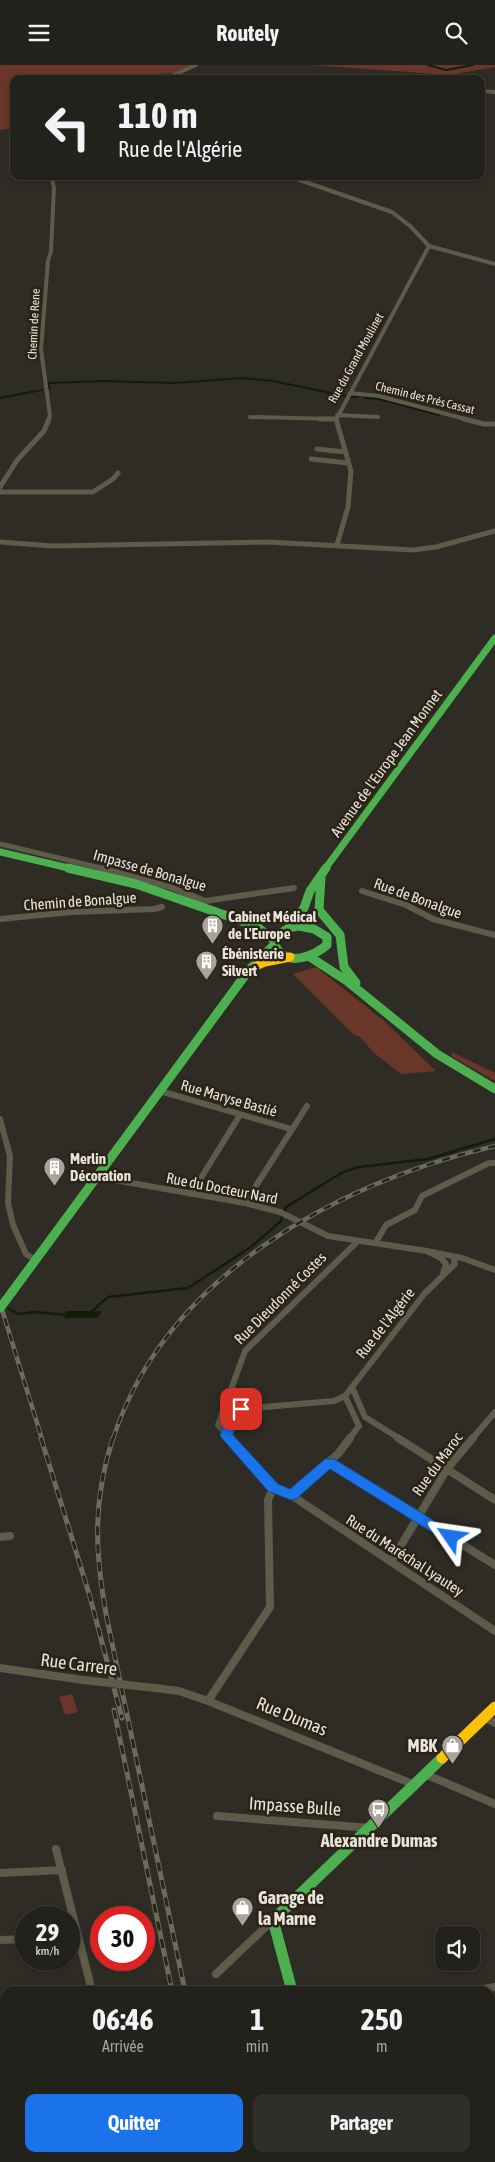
<!DOCTYPE html>
<html lang="fr">
<meta charset="utf-8">
<style>
body{margin:0;font-family:"Asap Condensed",sans-serif;background:#2f2e29;color:#f1f3f6;height:100vh;display:flex;flex-direction:column;font-size:19px;white-space:nowrap}
*{box-sizing:border-box;margin:0}
p{font-size:16px;color:#a3a3a3}
.icon{flex:none;width:28px;height:28px;fill:none;stroke:currentColor;stroke-width:2;stroke-linecap:round;stroke-linejoin:round}
.map{position:relative;flex:1;overflow:hidden}
.panel{position:absolute;left:0px;top:1921px;width:495px;height:176px;display:flex;flex-direction:column;background:#23211c;border-radius:15px 15px 0 0;box-shadow:0 2px 8px #0003,0 0 0 1px #403e3b}
.panel>*{flex:none}
.banner{position:absolute;left:10px;top:10px;width:475px;height:105px;border-radius:10px;box-shadow:0 2px 8px #0003,0 0 0 1px #403e3b;background:#23211c;color:#f1f3f6;overflow:hidden}
.tools{position:absolute;left:435px;top:1861px;display:grid;gap:10px}
.tools a{display:grid;place-items:center;width:45px;height:45px;border-radius:10px;background:#23211c;box-shadow:0 2px 8px #0003,0 0 0 1px #403e3b;font-size:25px}
.speed{position:absolute;left:15px;top:1841px;display:flex;gap:10px;font-size:25px;font-weight:700;text-align:center}
.speed>*{display:grid;place-content:center;width:65px;height:65px;border-radius:50%;background:#23211c;box-shadow:0 2px 8px #0003,0 0 0 1px #403e3b;line-height:1}
.speed small{font-size:12px;font-weight:400}
.speed .limit{border:8px solid #d22;background:#fff;color:#111}
.pin{position:absolute;display:grid;place-items:center;width:42px;height:42px;color:#fff;margin:-21px;border-radius:10px;box-shadow:0 2px 8px #0006}
.me{position:absolute;width:55px;margin:-28px;rotate:302deg;stroke-linejoin:round;filter:drop-shadow(0 0 4px #0008)}
.turn{display:flex;align-items:center;gap:18px;height:105px;padding:0 25px;font-size:22px}
.turn .icon{width:65px;height:65px;stroke-width:2.5}
.turn b{display:block;font-size:35px;line-height:42px}
.eta{display:flex;justify-content:space-evenly;align-items:center;height:85px;text-align:center}
.eta b{font-size:30px;font-weight:700;line-height:35px}
.cta{display:flex;gap:10px;margin-top:auto;padding:10px 25px}
.cta a{flex:1;height:58px;border-radius:10px;background:#1a73e8;color:#fff;font-size:20px;font-weight:700;line-height:58px;text-align:center}
.cta a+a{background:#2f2e29;color:#f1f3f6}
header{display:flex;justify-content:space-between;align-items:center;height:65px;padding:0 25px;background:#23211c;font-size:22px;font-weight:700}
.map>svg:first-child{display:block}
</style>
<header><svg class="icon" aria-label="menu" viewBox="0 0 24 24"><path d="M4 6h16M4 12h16M4 18h16"/></svg>Routely<svg class="icon" aria-label="search" viewBox="0 0 24 24"><circle cx="10" cy="10" r="6"/><path d="M15 15l6 6"/></svg></header>
<div class="map">
<svg width="495" height="2097" viewBox="0 0 495 2097">
<rect width="100%" height="100%" fill="#2f2c25"/>
<path fill="#6b362a" d="M 0,0 L 194,0 L 173,8 L 99,12 L 160,14 L 14,14 L 14,63 L 0,65 Z
M 313,0 L 495,0 L 495,2 L 450,10 Z
M 316,902 L 383,955 L 436,1006 L 401,1009 L 374,988 L 360,972 L 354,970 L 293,909 Z
M 452,987 L 495,1008 L 495,1016 L 451,991 Z
M 72,1629 L 78,1647 L 65,1650 L 59,1632 Z"/>
<path fill="#111d08" d="M 66,1246 L 102,1246 L 98,1253 L 64,1253 Z"/>
<g fill="none" stroke-linecap="round" stroke-linejoin="round">
<path stroke="#111d08" stroke-width="2" d="M 428,0 L 446,5 L 473,0
M 50,324 L 48,318 L 101,316 L 175,318 L 242,313 L 273,316 L 345,331
M 349,332 L 358,332
M 0,333 L 42,325
M 365,333 L 379,334 L 439,350"/>
<path stroke="#111d08" stroke-width="2.5" d="M 284,1147 L 286,1142 L 343,1107 L 359,1102 L 428,1094 L 495,1074
M 9,1244 L 19,1249 L 34,1247 L 67,1250
M 91,1247 L 108,1232 L 188,1223 L 251,1182 L 280,1157 L 283,1150"/>
<path stroke="#5d5c4a" stroke-width="4" d="M 165,14 L 196,0
M 481,26 L 495,27
M 288,111 L 392,147 L 410,161 L 429,181 L 495,199
M 350,328 L 379,331 L 469,355
M 337,350 L 378,352
M 250,352 L 336,354
M 48,355 L 50,351 L 41,284 L 48,196 L 51,186 L 54,123 L 51,111
M 336,355 L 429,181"/>
<path stroke="#5d5c4a" stroke-width="5" d="M 320,354 L 336,354
M 336,354 L 351,406 L 348,442 L 337,480
M 464,354 L 484,359 L 495,359
M 317,384 L 346,387
M 311,394 L 348,398
M 0,422 L 18,394 L 44,366 L 49,354
M 0,427 L 93,427 L 113,414 L 118,408
M 0,477 L 53,481 L 268,477 L 413,485 L 436,482 L 495,466
M 0,779 L 105,804"/>
<path stroke="#5d5c4a" stroke-width="6" d="M 100,803 L 170,822 L 205,836 L 294,823
M 362,826 L 406,840 L 433,854 L 495,870
M 0,854 L 72,847 L 154,844 L 162,842
M 160,1026 L 291,1064
M 0,1054 L 10,1091 L 8,1138 L 13,1160 L 26,1189 L 35,1195
M 97,1112 L 245,1138 L 280,1147 L 328,1171 L 427,1186
M 191,1129 L 240,1050
M 245,1138 L 307,1041
M 376,1177 L 386,1160 L 415,1145 L 422,1131 L 489,1098 L 495,1098
M 443,1208 L 446,1199 L 441,1193 L 427,1186 L 462,1193 L 495,1205
M 352,1322 L 365,1352
M 345,1331 L 425,1228 L 455,1199 L 453,1191
M 345,1331 L 359,1361 L 349,1374
M 232,1348 L 241,1344 L 334,1336 L 345,1331
M 365,1352 L 400,1374
M 227,1371 L 232,1348 L 229,1347
M 231,1374 L 218,1360 L 245,1286 L 358,1176
M 472,1374 L 495,1347"/>
<path stroke="#5d5c4a" stroke-width="8" d="M 229,1373 L 273,1423 L 291,1430 L 495,1566
M 398,1373 L 495,1435
M 330,1397 L 495,1500
M 291,1430 L 338,1389 L 350,1373
M 0,1472 L 10,1471
M 391,1497 L 447,1404 L 473,1373
M 0,1603 L 83,1615
M 155,1623 L 179,1626 L 208,1636 L 415,1720
M 208,1636 L 270,1542 L 268,1435 L 273,1423
M 484,1652 L 495,1658
M 425,1709 L 495,1739
M 217,1751 L 370,1763
M 56,1784 L 92,1926
M 0,1808 L 62,1805
M 0,1875 L 26,1874
M 216,1909 L 273,1855
M 473,1926 L 495,1922
M 53,2092 L 53,2097
M 38,2097 L 42,2092"/>
<path stroke="#4caf50" stroke-width="7" d="M 0,787 L 73,804
M 325,804 L 495,573"/>
<path stroke="#4caf50" stroke-width="9" d="M 68,803 L 136,819 L 256,861 L 274,875
M 321,813 L 319,845 L 340,870 L 344,902 L 356,918
M 299,861 L 314,864 L 327,872 L 327,880 C 315,890 291,901 279,886 C 276,884 275,878 274,875 C 281,866 288,862 299,861 Z
M 289,862 L 304,843 L 310,826 L 326,803
M 310,892 L 347,916 L 437,989 L 495,1024
M 12,1227 L 249,905 L 274,880"/>
<path stroke="#4caf50" stroke-width="11" d="M 292,1926 L 273,1855 L 442,1693
M 490,2042 L 495,2041
M 181,2097 L 192,2095"/>
<path stroke="#ffc107" stroke-width="9" d="M 256,901 L 265,897 L 290,892"/>
<path stroke="#ffc107" stroke-width="11" d="M 442,1693 L 495,1642"/>
<path stroke="#c62828" stroke-width="11" d="M 336,2092 L 338,2097"/>
<defs>
<path id="rail-far1" d="M 0,1238 L 42,1374
M 113,1374 C 166,1210 337,1118 495,1081"/>
<path id="rail" d="M 41,1373 L 90,1532 L 122,1653
M 113,1373 C 92,1437 95,1489 107,1554 L 185,1926
M 114,1645 L 172,1926
M 206,2092 L 206,2097
M 218,2092 L 219,2097"/>
</defs>
<use href="#rail-far1" stroke="#6b6a5d" stroke-width="4.5"/>
<use href="#rail" stroke="#6b6a5d" stroke-width="5"/>
<use href="#rail-far1" stroke="#2a2316" stroke-width="2.5" stroke-dasharray="8" stroke-linecap="butt"/>
<use href="#rail" stroke="#2a2316" stroke-width="3" stroke-dasharray="9" stroke-linecap="butt"/>
<path stroke="#5d5c4a" stroke-width="8" d="M 83,1615 L 155,1623"/>
<path stroke="#4caf50" stroke-width="9" d="M 0,1243 L 12,1227"/>
<path stroke="#4caf50" stroke-width="11" d="M 192,2095 L 206,2092"/>
</g>
<path fill="#1a73e8" stroke="#114b97" d="M 241,1339 L 246,1340 L 248,1344 L 246,1347 L 238,1351 L 233,1370 L 278,1419 L 290,1424 L 325,1394 L 334,1394 L 456,1469 L 458,1472 L 456,1476 L 446,1476 L 330,1404 L 296,1434 L 291,1435 L 268,1426 L 220,1371 L 227,1345 Z"/>
<defs>
<symbol id="building-pin" viewBox="-11 -11 22 30"><path d="M0 17L-7.5 6A9.5 9.5 0 1 1 7.5 6Z" fill="#a7a49b" stroke="#2a2316"/><path d="M-4-6H4V6H1V3H-1V6H-4ZM-2.5-4.3h1.7v1.8h-1.7ZM.8-4.3h1.7v1.8H.8ZM-2.5-1h1.7V.8h-1.7ZM.8-1h1.7V.8H.8Z" fill="#fff"/></symbol>
<symbol id="shop-pin" viewBox="-11 -11 22 30"><path d="M0 17L-7.5 6A9.5 9.5 0 1 1 7.5 6Z" fill="#a7a49b" stroke="#2a2316"/><path d="M-5-2.5h2.3a2.7 3.5 0 0 1 5.4 0H5L5.5 6h-11ZM-1.5-2.5h3a1.5 2.3 0 0 0-3 0Z" fill="#fff"/></symbol>
<symbol id="bus-pin" viewBox="-11 -11 22 30"><path d="M0 17L-7.5 6A9.5 9.5 0 1 1 7.5 6Z" fill="#a7a49b" stroke="#2a2316"/><path d="M-5-6H5V4H4V6H2V4H-2V6H-4V4H-5ZM-3.5-4V0h7V-4ZM-3.5 1.2v1.5H-2V1.2ZM2 1.2v1.5H3.5V1.2Z" fill="#fff"/></symbol>
</defs>
<g fill-rule="evenodd">
<use href="#building-pin" x="200" y="848" width="25" height="34"/>
<use href="#building-pin" x="194" y="884" width="25" height="34"/>
<use href="#building-pin" x="42" y="1090" width="25" height="34"/>
<use href="#shop-pin" x="440" y="1668" width="25" height="34"/>
<use href="#bus-pin" x="366" y="1732" width="25" height="34"/>
<use href="#shop-pin" x="230" y="1830" width="25" height="34"/>
</g>
<g text-anchor="middle" dominant-baseline="central" stroke-width="5" stroke-linejoin="round" paint-order="stroke">
<g font-size="12" fill="#e8e4db" stroke="#2a2316">
<text transform="translate(34 259) rotate(-87)">Chemin de Rene</text>
<text transform="translate(356 293) rotate(-61)">Rue du Grand Moulinet</text>
<text transform="translate(425 333) rotate(14)">Chemin des Prés Cassat</text>
</g>
<g font-size="15" fill="#e8e4db" stroke="#2a2316">
<text transform="translate(386 698) rotate(-54)">Avenue de l'Europe Jean Monnet</text>
<text transform="translate(150 805) rotate(16)">Impasse de Bonalgue</text>
<text transform="translate(418 833) rotate(20)">Rue de Bonalgue</text>
<text transform="translate(80 836) rotate(-4)">Chemin de Bonalgue</text>
<text transform="translate(229 1033) rotate(16)">Rue Maryse Bastié</text>
<text transform="translate(222 1123) rotate(11)">Rue du Docteur Nard</text>
<text transform="translate(280 1233) rotate(-45)">Rue Dieudonné Costes</text>
<text transform="translate(385 1258) rotate(-52)">Rue de l'Algérie</text>
<text transform="translate(437 1399) rotate(-54)">Rue du Maroc</text>
<text transform="translate(405 1490) rotate(33)">Rue du Maréchal Lyautey</text>
</g>
<g font-size="15" font-weight="bold" fill="#e8e4db" stroke="#2a2316" text-anchor="start">
<text x="228" y="851">Cabinet Médical<tspan x="228" dy="17">de L'Europe</tspan></text>
<text x="222" y="888">Ébénisterie<tspan x="222" dy="17">Silvert</tspan></text>
<text x="70" y="1093">Merlin<tspan x="70" dy="17">Décoration</tspan></text>
</g>
<g font-size="18" fill="#e8e4db" stroke="#2a2316">
<text transform="translate(79 1599) rotate(7)">Rue Carrere</text>
<text transform="translate(292 1651) rotate(22)">Rue Dumas</text>
<text transform="translate(295 1741) rotate(4)">Impasse Bulle</text>
</g>
<g font-size="18" font-weight="bold" fill="#e8e4db" stroke="#2a2316" text-anchor="end">
<text x="437" y="1680">MBK</text>
<text x="379" y="1775" text-anchor="middle">Alexandre Dumas</text>
<text x="258" y="1832" text-anchor="start">Garage de<tspan x="258" dy="21">la Marne</tspan></text>
</g>
</g>
</svg>
<div class="tools">
<a><svg class="icon" aria-label="sound" viewBox="0 0 24 24"><path d="M4 9h4l5-4v14l-5-4H4zM17 9q2 3 0 6"/></svg></a>
</div>
<div class="speed"><div>29<small>km/h</small></div><div class="limit">30</div></div>
<div class="pin" style="left:241px;top:1344px;background:#d93025"><svg class="icon" aria-label="arrive" viewBox="0 0 24 24"><path d="M6 21V4h12l-3 4 3 4H6"/></svg></div>
<svg class="me" style="left:451px;top:1472px" viewBox="-20 -20 40 40"><path d="M0-17L14 15 0 8-14 15z" fill="#1a73e8" stroke="#fff" stroke-width="4"/></svg>
<div class="banner">
<div class="turn"><svg class="icon" aria-label="left" viewBox="0 0 24 24"><path d="M17 20v-9H6M10 6l-5 5 5 5"/></svg><div><b>110 m</b>Rue de l'Algérie</div></div>
</div>
<section class="panel">
<div class="eta">
<div><b>06:46</b><p>Arrivée</p></div>
<div><b>1</b><p>min</p></div>
<div><b>250</b><p>m</p></div>
</div>
<div class="cta"><a>Quitter</a><a>Partager</a></div>
</section>
</div>
